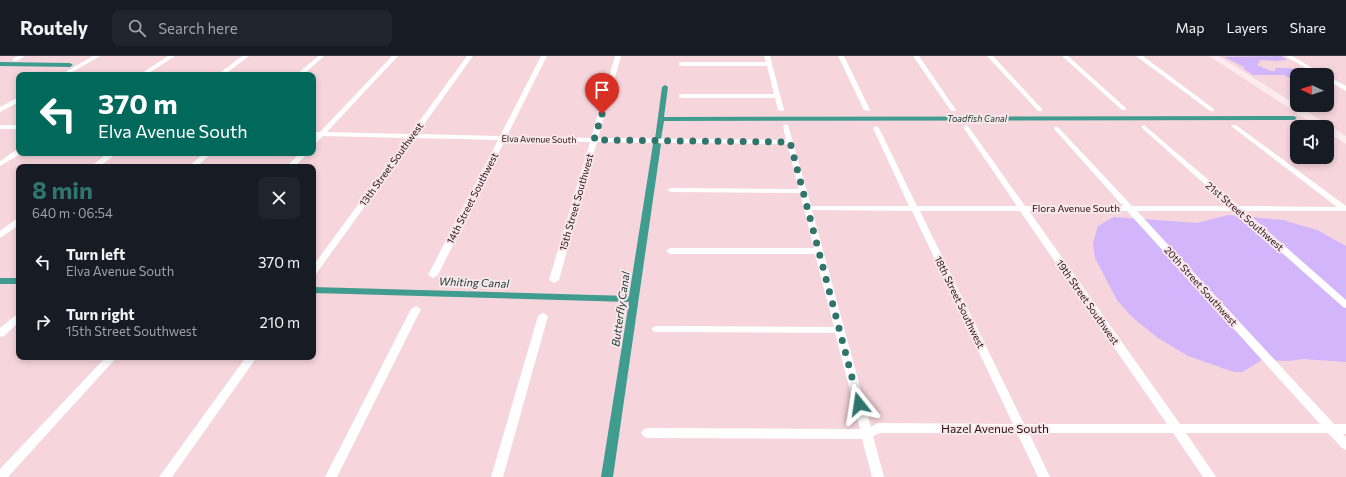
<!DOCTYPE html>
<meta charset="utf-8">
<style>
body{margin:0;font-family:Commissioner,sans-serif;background:#20242c;color:#f1f3f6;height:100vh;display:flex;flex-direction:column;font-size:15px;white-space:nowrap}
*{box-sizing:border-box;margin:0}
p{font-size:13px;color:#9ea1a6}
.icon{flex:none;width:22px;height:22px;fill:none;stroke:currentColor;stroke-width:2;stroke-linecap:round;stroke-linejoin:round}
.map{position:relative;flex:1;overflow:hidden}
.details{position:absolute;left:16px;top:108px;width:300px;height:196px;display:flex;flex-direction:column;background:#171b24;border-radius:8px;box-shadow:0 2px 6px #0003}
.details>*{flex:none}
.banner{position:absolute;left:16px;top:16px;width:300px;height:84px;border-radius:8px;box-shadow:0 2px 6px #0003;background:#00695c;color:#fff;overflow:hidden}
.needle{width:26px;rotate:273deg}
.fabs{position:absolute;left:1290px;top:12px;display:grid;gap:8px}
.fabs a{display:grid;place-items:center;width:44px;height:44px;border-radius:8px;background:#171b24;box-shadow:0 2px 6px #0003;font-size:20px}
.pin{position:absolute;display:grid;place-items:center;width:34px;height:34px;color:#fff;margin:-41px -17px;border-radius:50% 50% 50% 0;rotate:-45deg;box-shadow:0 0 4px #0007}
.pin .icon{rotate:45deg}
.me{position:absolute;width:44px;margin:-22px;rotate:345deg;stroke-linejoin:round;filter:drop-shadow(0 0 3px #0008)}
.turn{display:flex;align-items:center;gap:14px;height:84px;padding:0 16px;font-size:18px}
.turn .icon{width:52px;height:52px;stroke-width:2.5}
.turn b{display:block;font-size:28px;line-height:34px}
.round{display:grid;place-items:center;flex:none;width:42px;height:42px;border-radius:8px;background:#20242c}
.overview{display:flex;align-items:center;justify-content:space-between;height:68px;padding:0 16px}
h1{font-size:24px;font-weight:700;line-height:30px;color:#2f756c}
ul{padding:0;list-style:none}
li{display:flex;align-items:center;gap:12px;height:60px;padding:0 16px}
li div{flex:1}
li b{display:block;font-size:15px}
li em{font-style:normal}
header{display:flex;align-items:center;gap:24px;box-sizing:border-box;height:56px;padding:0 20px;background:#171b24;border-bottom:1px solid #363941}
header strong{font-size:19px}
nav{display:flex;gap:22px;margin-inline-start:auto;font-size:14px}
.search{width:280px;height:36px;background:#20242c;display:flex;align-items:center;gap:10px;box-sizing:border-box;padding:0 14px;border-radius:8px;color:#9ea1a6;font-size:15px}
.map>svg:first-child{display:block}
</style>
<header>
<strong>Routely</strong>
<div class="search"><svg class="icon" aria-label="search" viewBox="0 0 24 24"><circle cx="10" cy="10" r="6"/><path d="M15 15l6 6"/></svg>Search here</div>
<nav><a>Map</a><a>Layers</a><a>Share</a></nav>
</header>
<div class="map">
<svg width="1346" height="421" viewBox="0 0 1346 421">
<rect width="100%" height="100%" fill="#f6d5dc"/>
<path fill="#d2b5fb" d="M 1281,0 L 1287,4 L 1276,5 L 1259,4 L 1260,5 L 1257,9 L 1271,15 L 1275,15 L 1275,12 C 1288,12 1302,12 1314,19 L 1297,19 L 1297,26 L 1284,19 L 1253,19 L 1244,13 L 1244,11 L 1224,1 Z
M 1228,159 L 1283,164 L 1317,174 L 1346,190 L 1346,306 L 1303,303 L 1289,305 L 1262,304 L 1242,316 L 1234,316 L 1188,300 L 1158,282 L 1132,261 L 1117,244 L 1095,202 L 1093,187 L 1098,170 L 1114,161 L 1197,167 Z"/>
<g fill="none" stroke-linecap="round" stroke-linejoin="round">
<path fill="#409c8f" fill-rule="evenodd" d="M 0,6 L 70,7 L 73,9 L 70,11 L 0,10 Z
M 665,29 L 668,31 L 664,61 L 1294,60 L 1297,62 L 1294,64 L 664,65 L 661,83 L 658,85 L 655,83 L 662,31 Z
M 657,86 L 661,88 L 613,421 L 601,421 L 629,246 L 313,237 L 313,231 L 629,240 L 653,88 Z
M 0,222 L 19,222 L 19,228 L 0,228 Z"/>
<path fill="#fff" fill-rule="evenodd" d="M 18,0 L 25,0 L 17,5 L 13,5 L 13,3 Z
M 93,0 L 100,0 L 67,19 L 60,19 Z
M 168,0 L 175,0 L 146,19 L 139,19 Z
M 242,0 L 249,0 L 224,19 L 217,19 Z
M 318,0 L 324,0 L 303,19 L 296,19 Z
M 392,0 L 398,0 L 327,76 L 410,78 L 467,0 L 473,0 L 417,78 L 500,80 L 541,0 L 547,0 L 507,80 L 591,82 L 615,0 L 621,0 L 598,82 L 786,84 L 783,70 L 786,68 L 788,69 L 811,150 L 909,150 L 873,72 L 876,70 L 879,72 L 917,150 L 1017,150 L 963,71 L 966,69 L 968,70 L 1025,150 L 1123,150 L 1054,73 L 1054,71 L 1058,71 L 1132,150 L 1229,150 L 1142,72 L 1141,71 L 1144,69 L 1239,150 L 1337,151 L 1231,70 L 1232,69 L 1236,69 L 1346,150 L 1346,155 L 1245,155 L 1346,244 L 1346,252 L 1343,251 L 1235,155 L 1137,155 L 1334,368 L 1346,368 L 1346,378 L 1343,378 L 1346,381 L 1346,394 L 1342,392 L 1328,377 L 1186,377 L 1216,421 L 1203,421 L 1173,377 L 1029,377 L 1050,421 L 1038,421 L 1017,377 L 880,377 L 873,380 L 884,421 L 872,421 L 862,383 L 647,382 L 643,380 L 641,377 L 643,374 L 647,372 L 860,373 L 835,277 L 657,276 L 653,275 L 652,273 L 653,271 L 657,270 L 834,271 L 815,198 L 670,198 L 666,195 L 670,192 L 814,192 L 800,137 L 671,136 L 667,134 L 671,132 L 799,133 L 787,88 L 597,86 L 559,224 L 554,227 L 549,224 L 590,86 L 505,84 L 438,219 L 433,222 L 428,219 L 498,84 L 414,82 L 316,218 L 313,219 L 313,210 L 407,82 L 323,80 L 315,88 L 313,89 L 313,83 L 316,80 L 313,80 L 313,76 L 320,76 ZM 812,154 L 912,155 L 1013,368 L 878,367 L 871,371 ZM 920,155 L 1020,155 L 1167,368 L 1024,368 ZM 1029,155 L 1127,155 L 1320,368 L 1180,368 Z
M 764,0 L 770,0 L 784,54 L 783,55 L 778,54 L 775,42 L 681,42 L 678,40 L 681,38 L 774,38 L 767,10 L 681,10 L 678,8 L 681,6 L 766,6 Z
M 838,0 L 844,0 L 870,54 L 869,55 L 864,54 Z
M 913,0 L 919,0 L 956,54 L 955,55 L 951,55 Z
M 987,0 L 993,0 L 1042,53 L 1042,55 L 1038,55 Z
M 1062,0 L 1068,0 L 1126,52 L 1126,54 L 1122,54 Z
M 1136,0 L 1143,0 L 1214,53 L 1214,55 L 1210,55 Z
M 1285,0 L 1292,0 L 1325,19 L 1318,19 Z
M 1327,20 L 1346,30 L 1346,35 L 1327,24 Z
M 19,41 L 19,46 L 0,56 L 0,51 Z
M 0,69 L 19,69 L 19,73 L 0,73 Z
M 16,94 L 19,94 L 19,97 L 22,97 L 0,110 L 0,105 Z
M 108,97 L 117,97 L 99,111 L 90,111 Z
M 204,97 L 212,97 L 196,111 L 188,111 Z
M 300,97 L 308,97 L 294,111 L 286,111 Z
M 16,163 L 19,163 L 19,169 L 0,182 L 0,175 Z
M 416,250 L 421,253 L 337,421 L 325,421 L 411,253 Z
M 543,257 L 548,260 L 503,421 L 491,421 L 538,260 Z
M 19,258 L 19,266 L 4,280 L 0,281 L 0,272 L 16,259 Z
M 106,301 L 117,301 L 8,421 L 0,421 L 0,413 Z
M 246,301 L 257,301 L 172,421 L 159,421 Z"/>
<path fill="#fcecf0" fill-rule="evenodd" d="M 1209,0 L 1219,0 L 1330,70 L 1346,80 L 1346,88 L 1327,76 L 1327,71 L 1318,71 Z"/>
</g>
<g fill="none" stroke-linecap="round" stroke-linejoin="round">
<path stroke="#2f756c" stroke-width="7" stroke-dasharray="0 12.6" d="M 602,58 L 594,84 L 790,86 L 859,348"/>
</g>
<g text-anchor="middle" dominant-baseline="central" stroke-width="4" stroke-linejoin="round" paint-order="stroke">
<g font-size="9" font-style="italic" fill="#1a3632" stroke="#f8e7eb">
<text x="977" y="62">Toadfish Canal</text>
</g>
<g font-size="9" fill="#2a0f17" stroke="#f8e7eb">
<text transform="translate(539 83) rotate(1)">Elva Avenue South</text>
</g>
<g font-size="10" fill="#2a0f17" stroke="#f8e7eb">
<text transform="translate(391 108) rotate(-54)">13th Street Southwest</text>
<text transform="translate(472 142) rotate(-63)">14th Street Southwest</text>
<text transform="translate(576 146) rotate(-74)">15th Street Southwest</text>
<text x="1076" y="152">Flora Avenue South</text>
<text transform="translate(1245 160) rotate(41)">21st Street Southwest</text>
<text transform="translate(1201 230) rotate(48)">20th Street Southwest</text>
<text transform="translate(960 246) rotate(64)">18th Street Southwest</text>
<text transform="translate(1088 246) rotate(55)">19th Street Southwest</text>
</g>
<g font-size="11" font-style="italic" fill="#1a3632" stroke="#f8e7eb">
<text transform="translate(474 226) rotate(2)">Whiting Canal</text>
<text transform="translate(620 253) rotate(-82)">Butterfly Canal</text>
</g>
<g font-size="12" fill="#2a0f17" stroke="#f8e7eb">
<text x="995" y="372">Hazel Avenue South</text>
</g>
</g>
</svg>
<div class="fabs">
<a><svg class="needle" viewBox="-14 -14 28 28"><path d="M0-13l5 13h-10z" fill="#e53935"/><path d="M0 13l5-13h-10z" fill="#9ea1a6"/></svg></a>
<a><svg class="icon" aria-label="sound" viewBox="0 0 24 24"><path d="M4 9h4l5-4v14l-5-4H4zM17 9q2 3 0 6"/></svg></a>
</div>
<div class="pin" style="left:602px;top:58px;background:#d93025"><svg class="icon" aria-label="arrive" viewBox="0 0 24 24"><path d="M6 21V4h12l-3 4 3 4H6"/></svg></div>
<svg class="me" style="left:859px;top:348px" viewBox="-20 -20 40 40"><path d="M0-17L14 15 0 8-14 15z" fill="#2f756c" stroke="#fff" stroke-width="4"/></svg>
<div class="banner">
<div class="turn"><svg class="icon" aria-label="left" viewBox="0 0 24 24"><path d="M17 20v-9H6M10 6l-5 5 5 5"/></svg><div><b>370 m</b>Elva Avenue South</div></div>
</div>
<section class="details">
<div class="overview"><div><h1>8 min</h1><p>640 m · 06:54</p></div><a class="round"><svg class="icon" aria-label="close" viewBox="0 0 24 24"><path d="M6 6l12 12M18 6L6 18"/></svg></a></div>
<ul>
<li><svg class="icon" aria-label="left" viewBox="0 0 24 24"><path d="M17 20v-9H6M10 6l-5 5 5 5"/></svg><div><b>Turn left</b><p>Elva Avenue South</p></div><em>370 m</em></li>
<li><svg class="icon" aria-label="right" viewBox="0 0 24 24"><path d="M7 20v-9h11M14 6l5 5-5 5"/></svg><div><b>Turn right</b><p>15th Street Southwest</p></div><em>210 m</em></li>
</ul>
</section>
</div>
